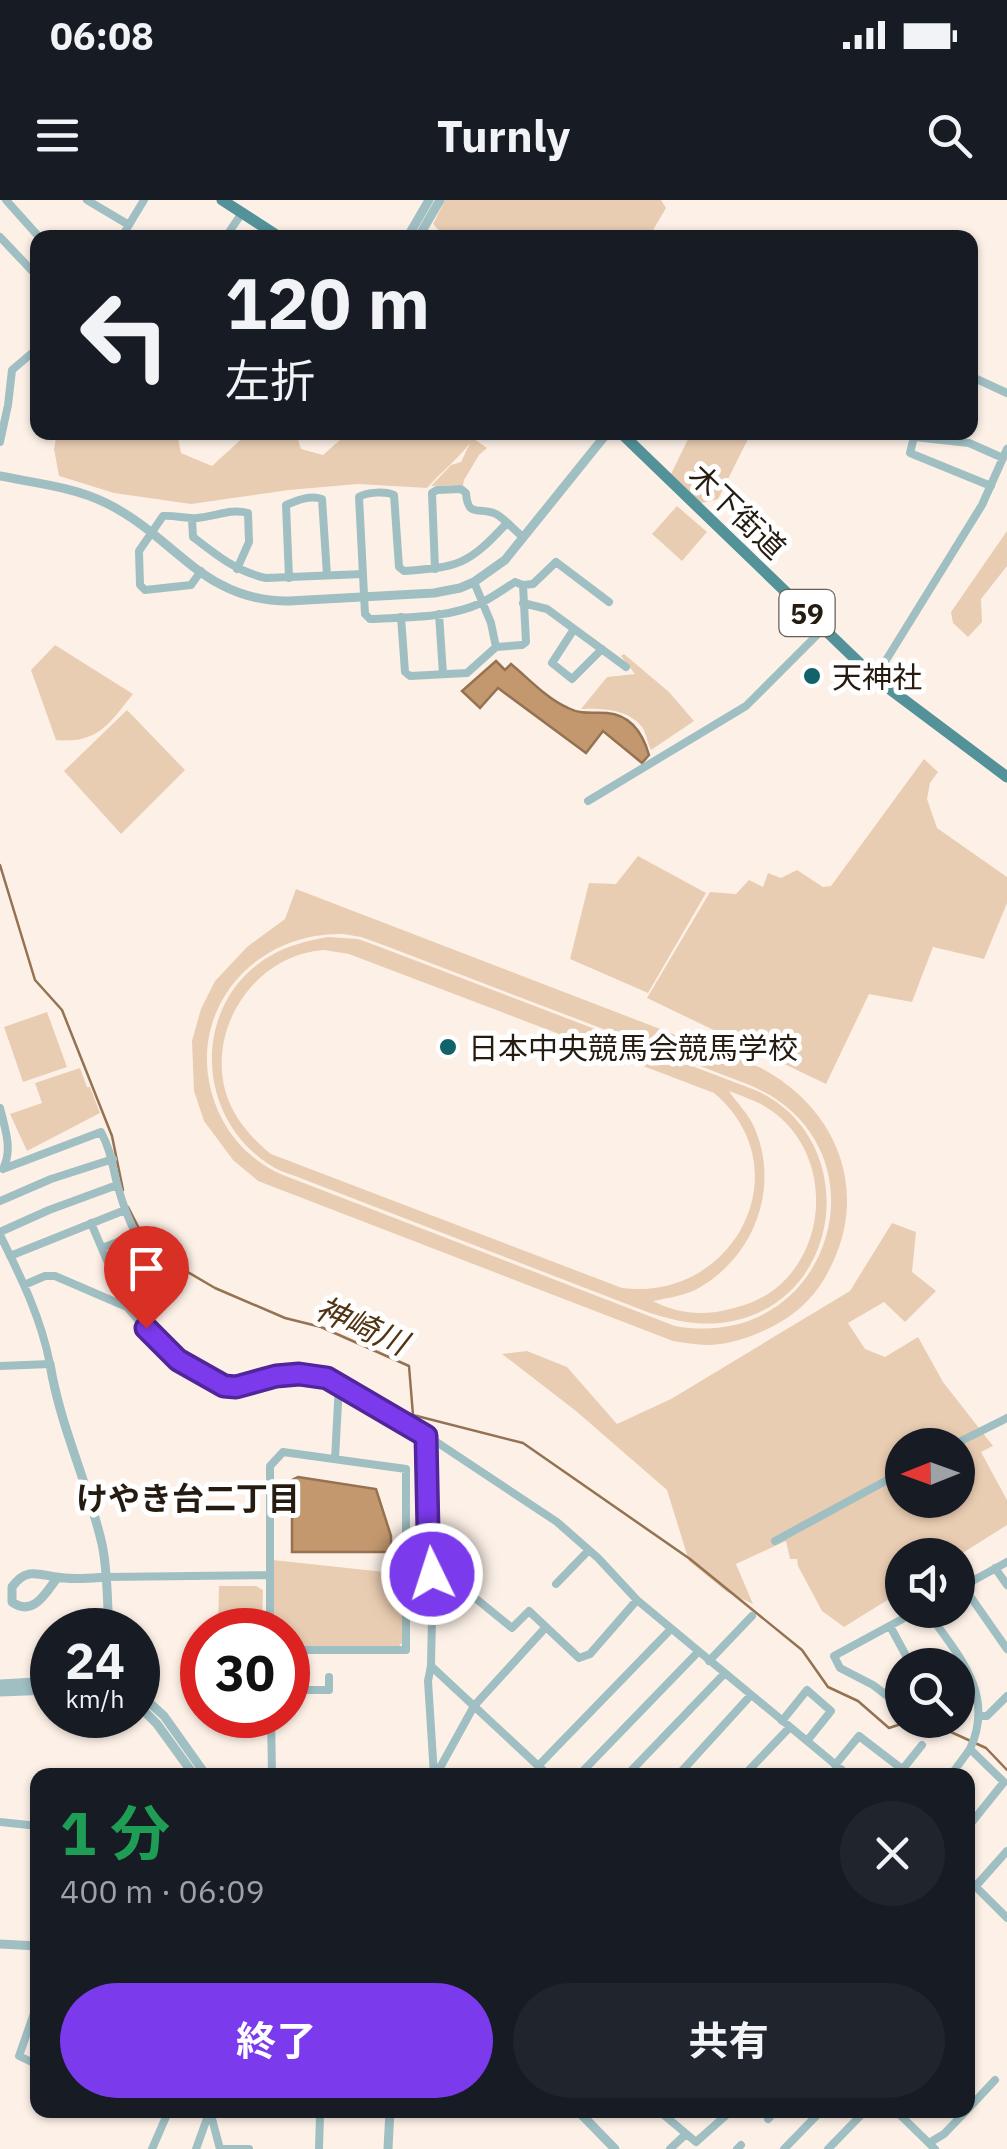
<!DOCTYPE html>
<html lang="ja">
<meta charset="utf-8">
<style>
body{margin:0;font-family:"IBM Plex Sans","Noto Sans JP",sans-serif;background:#20242c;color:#f1f3f6;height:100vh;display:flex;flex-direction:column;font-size:38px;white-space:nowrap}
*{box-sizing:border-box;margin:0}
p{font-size:32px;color:#9ea1a6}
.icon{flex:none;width:55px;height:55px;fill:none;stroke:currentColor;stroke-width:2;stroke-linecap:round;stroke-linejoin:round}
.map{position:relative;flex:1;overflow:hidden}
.panel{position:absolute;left:30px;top:1568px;width:945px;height:350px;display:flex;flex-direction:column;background:#171b24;border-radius:20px;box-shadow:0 2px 8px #0004}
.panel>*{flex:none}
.banner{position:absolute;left:30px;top:30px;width:948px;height:210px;border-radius:20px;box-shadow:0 2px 8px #0004;background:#171b24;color:#f1f3f6;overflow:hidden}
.needle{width:65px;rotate:269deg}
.controls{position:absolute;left:885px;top:1228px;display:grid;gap:20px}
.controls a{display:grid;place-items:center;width:90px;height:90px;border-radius:50%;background:#171b24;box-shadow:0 2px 8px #0004;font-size:50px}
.speed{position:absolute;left:30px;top:1408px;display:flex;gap:20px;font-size:50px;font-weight:700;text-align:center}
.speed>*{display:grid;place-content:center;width:130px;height:130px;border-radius:50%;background:#171b24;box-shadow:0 2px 8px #0004;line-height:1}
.speed small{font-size:25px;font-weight:400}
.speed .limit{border:15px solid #d22;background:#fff;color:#111}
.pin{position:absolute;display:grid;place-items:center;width:85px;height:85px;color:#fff;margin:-102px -42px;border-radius:50% 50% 50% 0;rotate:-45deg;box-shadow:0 0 10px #0007}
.pin .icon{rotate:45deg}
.me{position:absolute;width:110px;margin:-55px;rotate:356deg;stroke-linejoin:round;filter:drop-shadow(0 0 8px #0008)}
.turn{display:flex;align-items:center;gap:35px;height:210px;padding:0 30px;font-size:45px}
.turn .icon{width:130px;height:130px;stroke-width:2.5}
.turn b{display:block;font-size:70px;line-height:85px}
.round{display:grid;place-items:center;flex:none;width:105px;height:105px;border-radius:52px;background:#20242c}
.headline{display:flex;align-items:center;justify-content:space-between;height:170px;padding:0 30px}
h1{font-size:60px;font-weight:700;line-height:75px;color:#1e9e55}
.cta{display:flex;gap:20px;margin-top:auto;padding:20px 30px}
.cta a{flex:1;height:115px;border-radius:60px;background:#7c3aed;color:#fff;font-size:40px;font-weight:700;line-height:115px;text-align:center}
.cta a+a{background:#20242c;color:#f1f3f6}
.status{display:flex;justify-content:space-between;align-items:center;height:70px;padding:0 50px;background:#171b24;direction:ltr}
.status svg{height:28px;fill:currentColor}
header{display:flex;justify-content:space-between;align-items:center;height:130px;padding:0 30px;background:#171b24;font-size:45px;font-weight:700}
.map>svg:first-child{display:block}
</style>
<div class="status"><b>06:08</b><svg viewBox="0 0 49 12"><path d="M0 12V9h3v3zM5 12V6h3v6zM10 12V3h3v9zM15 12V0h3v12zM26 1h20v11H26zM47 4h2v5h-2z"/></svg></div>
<header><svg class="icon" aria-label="menu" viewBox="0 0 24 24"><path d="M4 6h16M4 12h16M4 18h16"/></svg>Turnly<svg class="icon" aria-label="search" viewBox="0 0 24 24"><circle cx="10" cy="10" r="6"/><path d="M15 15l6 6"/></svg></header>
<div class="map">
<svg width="1007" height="1949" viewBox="0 0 1007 1949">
<rect width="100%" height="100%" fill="#fdf1e7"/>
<path fill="#e9cdb2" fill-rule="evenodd" d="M 445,0 L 661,0 L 666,8 L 649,37 L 446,38 L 433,24 Z
M 349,232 L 483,233 L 474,239 L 487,248 L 479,255 L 464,280 L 463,285 L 431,286 L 451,265 L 461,262 L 470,243 C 457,260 441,272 427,288 L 358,284 L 289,290 L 191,304 L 114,293 L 59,276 L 54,249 L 57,233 L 177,233 L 181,253 L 212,266 L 248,233 L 296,233 L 301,249 L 323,255 Z
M 691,233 L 751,233 L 718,299 L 701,303 L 671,274 Z
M 677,306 L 707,332 L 682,361 L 652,334 Z
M 1007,331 L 1007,366 L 981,399 L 982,422 L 968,437 L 953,423 L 951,412 Z
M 55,445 L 133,494 C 109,524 98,544 56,540 L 31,470 Z
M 624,454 L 669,492 L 694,521 L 651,550 C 648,544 646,533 642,527 C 628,509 602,508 581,509 L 607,477 L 635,474 L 621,456 Z
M 127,510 L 185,570 L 121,634 L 64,571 Z
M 924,559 L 938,572 L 930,583 L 927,599 L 937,628 L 1007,677 L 1007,703 L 984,759 L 933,747 L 912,802 L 869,794 L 826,884 L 647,798 L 710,692 L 736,694 L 749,680 L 763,687 L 768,673 L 781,678 L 797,670 L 823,687 L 831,686 Z
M 638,656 L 706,693 L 648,793 L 570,759 L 589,683 L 616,684 Z
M 296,689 L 759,867 C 833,905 869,984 833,1062 C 821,1089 803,1110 777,1124 C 757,1135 734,1144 711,1145 C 698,1145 685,1143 673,1141 L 258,981 L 233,960 L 204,921 L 194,891 L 192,841 L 201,809 L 215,781 L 247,747 L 285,719 ZM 343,734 L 361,737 L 386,746 L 747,884 C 895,943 833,1154 675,1126 L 283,975 C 257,964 235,944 222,919 C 175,827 244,732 343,734 Z
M 328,737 L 358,739 L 372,744 L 755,890 C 860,936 847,1097 733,1121 C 704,1127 678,1122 650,1113 L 295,976 C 285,973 275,969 267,963 C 194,914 192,802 270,756 C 288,745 307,741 328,737 ZM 324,750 L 349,754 L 714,893 C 803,968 735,1102 622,1088 L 271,954 C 255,941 240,925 231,906 C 200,839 250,755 324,750 ZM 729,891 C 741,896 754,900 764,906 C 830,944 833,1043 775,1089 C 761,1100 744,1106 726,1110 C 702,1116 675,1113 653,1101 C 668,1098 683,1096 697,1089 C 754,1058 780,988 755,929 C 749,914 737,903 729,891 Z
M 47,812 L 67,867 L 23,882 L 4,827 Z
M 80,868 L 87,887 L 90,887 L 100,913 L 27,951 L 10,914 L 42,903 L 35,883 Z
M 892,1023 L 916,1032 L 912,1072 L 936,1091 L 905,1122 L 884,1102 L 848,1123 L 865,1149 L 885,1157 L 918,1137 L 943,1182 L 993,1246 L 981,1252 L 1007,1300 L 1007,1325 L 958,1356 L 902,1355 L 902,1391 L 844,1427 L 822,1411 L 798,1366 L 797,1359 L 790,1359 L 786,1341 L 736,1364 L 753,1404 L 727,1392 L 689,1361 L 667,1290 L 576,1211 L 502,1154 L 527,1151 L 567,1167 L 617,1224 L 671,1199 L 850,1091 ZM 902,1245 L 958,1245 L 958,1300 L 902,1300 Z
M 273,1360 L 403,1374 L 402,1443 L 398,1447 L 288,1447 L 288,1430 L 274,1430 Z
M 219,1386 L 256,1386 L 263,1390 L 262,1430 L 218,1430 Z"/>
<path fill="#c3986e" stroke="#947252" stroke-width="2.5" d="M 496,461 L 505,470 L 511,464 C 528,478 547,499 568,508 C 582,515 592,512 607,513 C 631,515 643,534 649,555 L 642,563 L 603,531 L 586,553 L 498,488 L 480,508 L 462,491 Z
M 298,1277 L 376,1289 L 391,1336 L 391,1352 L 292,1352 L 292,1280 Z"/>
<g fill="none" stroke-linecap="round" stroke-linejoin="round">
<path stroke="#947252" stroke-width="2.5" d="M 0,665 L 35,780 L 62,810 L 112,936 L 123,990
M 128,1007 L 150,1050 L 215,1088 L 285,1118 L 321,1127 L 409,1166 L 413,1215 L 523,1243 L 690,1359 L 802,1450 L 828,1487 L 858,1501 L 889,1528 L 910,1521 L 929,1522 L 986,1548 L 1007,1570"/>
<path stroke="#a0bfc3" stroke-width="8" d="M 6,0 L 40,38
M 87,0 L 129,25
M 0,37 L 38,77
M 121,38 L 144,0
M 225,38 L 242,13
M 970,176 L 1007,193
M 0,242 L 8,205 L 12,170 L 38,148
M 991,286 L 910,253 L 914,237 L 969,243 L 1003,258
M 192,319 L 193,337 C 216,355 237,372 266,378 L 363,374
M 435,369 L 432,293 L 437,290 L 461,289 L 466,293 C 468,319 479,306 496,314 C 505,319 515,331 523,337
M 201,371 L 191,385 L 145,390 L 140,385 L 139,351 L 163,316 C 175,315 186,319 197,318 C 215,317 230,308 248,313 L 249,342 L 237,369
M 289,378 L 286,305 C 298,300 310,295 322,299 L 327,375
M 474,382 L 491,423 L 496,447
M 523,385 L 533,384 L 556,362 L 609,402
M 523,403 L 547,409 L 626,467
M 439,414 L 443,474
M 401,417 L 405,472 L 410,476 L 467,473 L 496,447 L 522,445 L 526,442 L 523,385 L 515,382 C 504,389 493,397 481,403 C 446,419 406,417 370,419 L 365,414 L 359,297 C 367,292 386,291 394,295 L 399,367 L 404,371 C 459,367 468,365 506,324
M 574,429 L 552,463 L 572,479 L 602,449
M 875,478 L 982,305 L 1007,249
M 588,601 L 746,506 L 823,429
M 0,908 C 5,929 13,949 3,969
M 3,969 L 101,932 C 112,953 112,966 118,987 C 125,1012 135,1036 149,1056 L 113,1073
M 0,1001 L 51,979 L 113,959
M 91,1023 L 127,1107
M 0,1032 L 49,1010 L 117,985
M 0,1035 C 21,1077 41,1118 50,1164 L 0,1166
M 102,1048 L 136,1035
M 10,1056 L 125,1010
M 24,1085 L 45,1076 L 55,1076 L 127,1107 L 165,1150 L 215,1182 L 236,1187 L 276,1176 L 299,1174 L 327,1177 L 426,1235 L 557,1322 L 598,1358 L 637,1400 L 848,1575
M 426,1235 L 432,1417 L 431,1466 L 428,1481 L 434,1575
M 953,1245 L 1007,1218
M 335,1259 L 339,1184
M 775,1341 L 902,1272
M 995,1368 L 1007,1385
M 106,1377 L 270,1375
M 458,1384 L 512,1428 L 529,1411 L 546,1427
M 556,1384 L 589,1350
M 963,1386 L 1007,1449
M 958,1389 L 1007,1362
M 926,1410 C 957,1454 996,1493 970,1549 L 1004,1582 L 968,1627
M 890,1426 L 911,1465
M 270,1430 L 270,1266 L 283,1252 L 406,1269 L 406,1450 L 288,1450
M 709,1461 L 752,1416
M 431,1466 L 548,1575
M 958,1489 L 972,1481
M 288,1490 L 329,1490 L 329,1477
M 902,1501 L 894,1501 L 873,1485 L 840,1468 L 834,1456 L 919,1410
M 271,1515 L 272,1575
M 980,1516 L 987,1516 L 1007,1496
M 782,1521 L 807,1490 L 831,1511 L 807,1541
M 835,1565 L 859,1536 L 902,1569
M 538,1566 L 671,1429
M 749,1570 L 790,1527
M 680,1573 L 751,1495
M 436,1575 L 474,1506 L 546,1427 L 579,1458 L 590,1454 L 637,1400
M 579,1575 L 698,1452
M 627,1575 L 725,1473
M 898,1575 L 922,1545
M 951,1575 L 970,1549
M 0,1622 L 38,1626
M 968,1679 L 1007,1718
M 975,1687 L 1007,1651
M 38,1802 L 19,1856 L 38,1865
M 968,1909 L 995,1880
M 314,1910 L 320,1914 L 319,1949
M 658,1910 L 696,1942 L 732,1910
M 895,1910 L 935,1949
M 211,1915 L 220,1949
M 768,1919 L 776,1910
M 929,1943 L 944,1934 L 967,1910
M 152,1949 L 169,1910
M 196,1949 L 210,1910
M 220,1949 L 249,1949
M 670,1949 L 686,1934
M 737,1949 L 741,1945
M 784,1949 L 822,1910
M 828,1949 L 866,1910"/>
<path stroke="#a0bfc3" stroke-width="9" d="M 407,38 L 429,0
M 418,38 L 440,0
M 0,276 C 35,283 74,287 106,303 C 174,336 203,402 289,401 L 434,393 L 460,388 L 474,382 L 505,360 L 608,232
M 50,1164 C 60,1226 88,1283 102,1344 C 108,1372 107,1402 109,1430
M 57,1378 C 45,1394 33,1417 12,1402 L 12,1387 C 26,1368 36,1374 56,1377 C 72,1380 91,1378 106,1377
M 0,1484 L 52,1481
M 0,1492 L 52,1490
M 138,1492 L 164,1516 L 206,1575
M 138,1505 L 157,1524 L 194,1575
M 0,1744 L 38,1746
M 577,1910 L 615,1949
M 388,1949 L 390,1910"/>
<path stroke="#549299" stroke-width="11" d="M 222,0 L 281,38
M 620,232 L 875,478 L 1007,577"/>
</g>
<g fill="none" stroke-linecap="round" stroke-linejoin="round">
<defs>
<path id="route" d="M 146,1128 L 178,1160 L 224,1186 L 236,1187 L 276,1176 L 299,1174 L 327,1178 L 426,1236 L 428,1331 L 432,1374"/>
</defs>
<use href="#route" stroke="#51269a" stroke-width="25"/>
<use href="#route" stroke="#7c3aed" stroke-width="18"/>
</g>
<g fill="#126269" stroke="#fff" stroke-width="4">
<circle cx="812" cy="476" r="10"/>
<circle cx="448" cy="847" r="10"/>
</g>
<g text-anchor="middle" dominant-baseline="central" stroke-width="10" stroke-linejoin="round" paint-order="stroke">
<rect fill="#fff" stroke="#665f58" stroke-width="2.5" x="779.5" y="390" width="55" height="46" rx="8"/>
<g font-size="28" font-weight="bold" fill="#251b11">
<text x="807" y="413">59</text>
</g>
<g font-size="30" fill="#251b11" stroke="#fff">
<text transform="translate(738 311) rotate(44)">木下街道</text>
</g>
<g font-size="30" fill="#251b11" stroke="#fff" text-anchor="start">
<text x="832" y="476">天神社</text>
<text x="468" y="847">日本中央競馬会競馬学校</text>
</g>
<g font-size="32" font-style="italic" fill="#523312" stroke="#fff">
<text transform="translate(362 1125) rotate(24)">神崎川</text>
</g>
<g font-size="32" font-weight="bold" fill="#251b11" stroke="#fff">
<text x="188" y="1298">けやき台二丁目</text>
</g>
</g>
</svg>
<div class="controls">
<a><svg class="needle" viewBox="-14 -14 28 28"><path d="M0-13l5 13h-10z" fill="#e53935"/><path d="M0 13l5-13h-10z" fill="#9ea1a6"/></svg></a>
<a><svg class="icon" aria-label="sound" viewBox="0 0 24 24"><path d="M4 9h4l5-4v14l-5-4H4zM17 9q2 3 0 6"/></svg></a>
<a><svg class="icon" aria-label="search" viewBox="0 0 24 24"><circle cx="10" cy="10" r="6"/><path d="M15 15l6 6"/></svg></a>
</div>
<div class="speed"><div>24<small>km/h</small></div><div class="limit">30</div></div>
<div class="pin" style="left:146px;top:1128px;background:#d93025"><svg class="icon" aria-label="arrive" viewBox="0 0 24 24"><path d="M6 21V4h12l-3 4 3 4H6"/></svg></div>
<svg class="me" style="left:432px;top:1374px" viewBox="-20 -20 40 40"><circle r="17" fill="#7c3aed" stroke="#fff" stroke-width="3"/><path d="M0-11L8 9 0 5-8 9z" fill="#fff"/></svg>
<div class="banner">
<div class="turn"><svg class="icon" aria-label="left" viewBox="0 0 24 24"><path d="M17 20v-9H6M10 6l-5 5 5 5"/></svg><div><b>120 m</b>左折</div></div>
</div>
<section class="panel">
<div class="headline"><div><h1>1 分</h1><p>400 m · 06:09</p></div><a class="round"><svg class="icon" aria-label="close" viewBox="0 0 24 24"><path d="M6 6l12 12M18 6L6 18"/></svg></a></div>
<div class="cta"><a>終了</a><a>共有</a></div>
</section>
</div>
